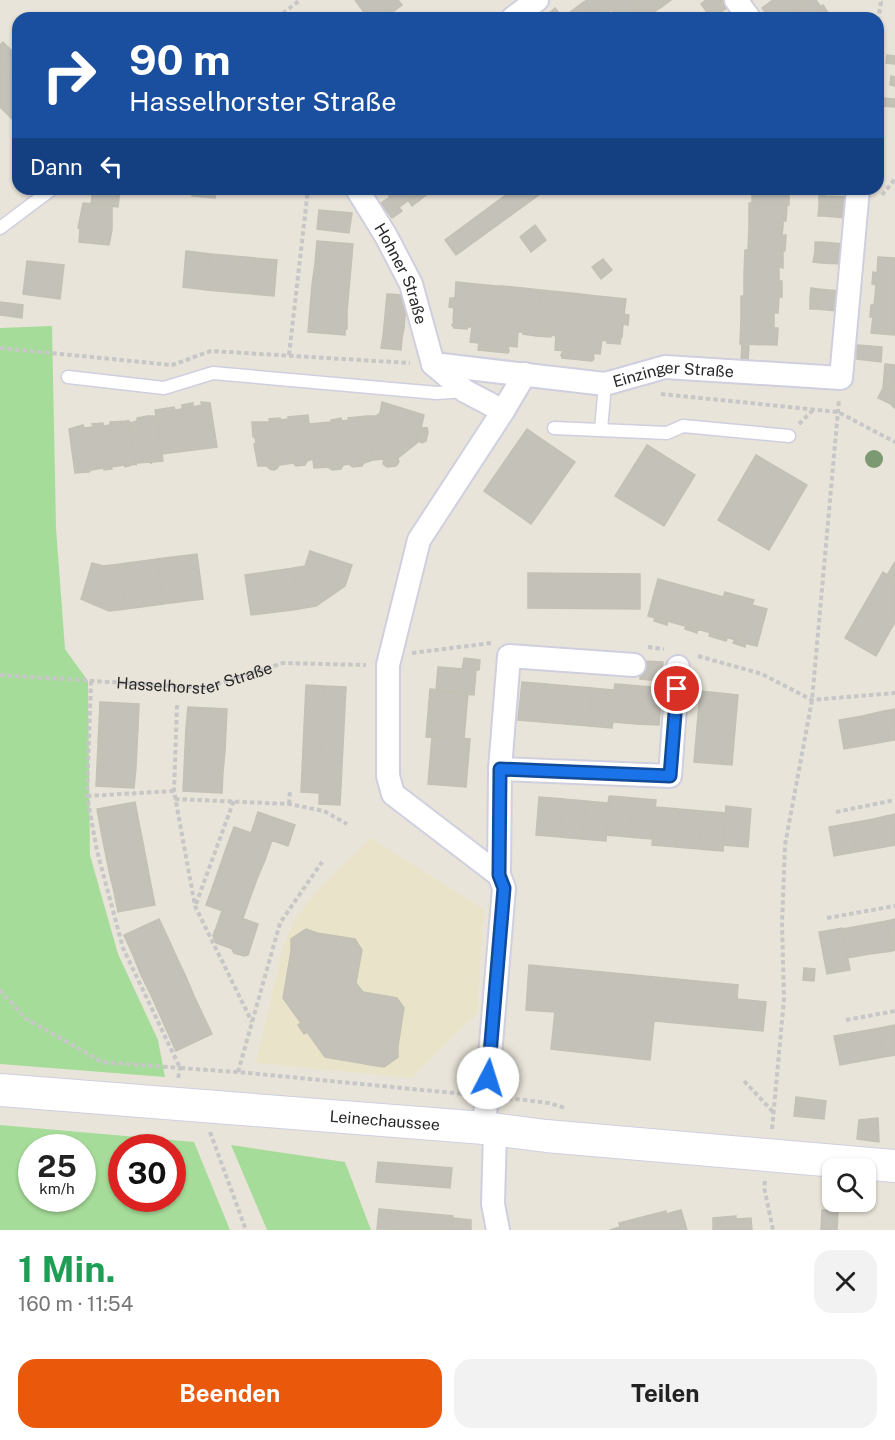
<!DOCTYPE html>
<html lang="de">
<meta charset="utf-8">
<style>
body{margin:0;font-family:"Public Sans",sans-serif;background:#f2f2f2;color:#222;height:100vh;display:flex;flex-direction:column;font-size:22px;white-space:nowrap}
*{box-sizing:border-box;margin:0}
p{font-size:20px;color:#767676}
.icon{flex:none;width:33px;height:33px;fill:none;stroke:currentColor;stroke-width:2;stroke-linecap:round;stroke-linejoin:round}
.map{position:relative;height:1230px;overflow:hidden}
.drawer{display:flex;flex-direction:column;background:#fff;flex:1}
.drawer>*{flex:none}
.hud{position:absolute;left:12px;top:12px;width:872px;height:183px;border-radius:18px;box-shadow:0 2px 4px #0004;background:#1a4fa0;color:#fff;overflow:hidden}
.fabs{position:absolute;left:822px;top:1158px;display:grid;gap:12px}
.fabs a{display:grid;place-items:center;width:54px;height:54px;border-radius:12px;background:#fff;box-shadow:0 2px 4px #0004;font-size:30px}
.speed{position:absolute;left:18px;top:1134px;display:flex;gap:12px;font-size:30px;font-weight:700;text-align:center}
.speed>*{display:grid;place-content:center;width:78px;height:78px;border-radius:50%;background:#fff;box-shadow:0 2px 4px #0004;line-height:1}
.speed small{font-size:15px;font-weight:400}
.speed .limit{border:9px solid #d22;background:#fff;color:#111}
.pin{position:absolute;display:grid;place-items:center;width:51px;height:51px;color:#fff;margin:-26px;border:3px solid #fff;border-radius:50%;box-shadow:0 2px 6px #0007}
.me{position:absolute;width:66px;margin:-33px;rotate:5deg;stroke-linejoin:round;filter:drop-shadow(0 0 4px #0008)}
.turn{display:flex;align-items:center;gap:21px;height:126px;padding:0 18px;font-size:27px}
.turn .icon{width:78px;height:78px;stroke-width:2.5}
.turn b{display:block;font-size:42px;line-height:51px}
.then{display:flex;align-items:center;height:57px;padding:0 18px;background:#0003;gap:12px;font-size:22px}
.round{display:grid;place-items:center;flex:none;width:63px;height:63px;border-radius:18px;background:#f2f2f2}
.head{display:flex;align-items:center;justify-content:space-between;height:102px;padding:0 18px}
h1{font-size:36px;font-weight:700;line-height:45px;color:#1e9e55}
.action{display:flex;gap:12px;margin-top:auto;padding:12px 18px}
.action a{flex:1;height:69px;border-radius:18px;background:#ea580c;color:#fff;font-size:24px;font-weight:700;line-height:69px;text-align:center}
.action a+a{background:#f2f2f2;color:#222}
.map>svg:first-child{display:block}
</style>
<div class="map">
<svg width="895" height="1230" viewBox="0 0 895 1230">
<rect width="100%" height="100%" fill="#e9e4d9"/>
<path fill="#e9e4c9" d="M 371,838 L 484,909 L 477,1013 L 412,1078 L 256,1063 L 283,946 L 296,917 L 316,892 Z"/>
<path fill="#a6dc99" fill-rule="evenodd" d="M 52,326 L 56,528 L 65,649 L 88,681 L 90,855 L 118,954 L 158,1040 L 165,1077 L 0,1064 L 0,328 Z
M 0,1125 L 194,1142 L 230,1230 L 0,1230 ZM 32,1148 L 82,1148 L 82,1198 L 32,1198 ZM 122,1148 L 172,1148 L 172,1198 L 122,1198 Z
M 231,1145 L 345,1162 L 371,1230 L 267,1230 Z"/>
<path fill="#c4c1b9" stroke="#c3c0b4" stroke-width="1.5" d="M 355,0 L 379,0 L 390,14 L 385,18 L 368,18 Z
M 379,0 L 398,0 L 402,5 L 390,14 Z
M 587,0 L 591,0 L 603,15 L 598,18 L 592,18 L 581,4 Z
M 591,0 L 604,0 L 611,10 L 603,15 Z
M 604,0 L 632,0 L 645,18 L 617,18 Z
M 632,0 L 658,0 L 660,2 L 642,15 Z
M 658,0 L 671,0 L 663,6 Z
M 706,0 L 722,0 L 727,8 L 711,18 L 701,4 Z
M 773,0 L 812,0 L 785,18 L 768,15 L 762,8 Z
M 812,0 L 816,0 L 821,7 L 818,8 L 824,17 L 823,18 L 785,18 Z
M 660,2 L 663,6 L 645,18 L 642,15 Z
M 581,4 L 592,18 L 573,18 L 569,13 Z
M 823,5 L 829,14 L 824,17 L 818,8 Z
M 555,8 L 563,18 L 551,18 L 548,14 Z
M 731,11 L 735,16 L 732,18 L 721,18 Z
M 3,42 L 18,57 L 18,78 L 16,80 L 0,64 L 0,45 Z
M 887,55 L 895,56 L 895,64 L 886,63 Z
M 0,64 L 18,82 L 18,125 L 0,107 Z
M 891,76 L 895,77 L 895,86 L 890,85 Z
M 883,98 L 895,99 L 895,107 L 883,106 Z
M 93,189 L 120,189 L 118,207 L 91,204 Z
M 192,189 L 216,189 L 215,198 L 192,196 Z
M 384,189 L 414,189 L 417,194 L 398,208 Z
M 424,189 L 429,193 L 421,199 L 417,194 Z
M 514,189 L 547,189 L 456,255 L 445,240 Z
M 752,189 L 789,189 L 789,205 L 752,203 Z
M 417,194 L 421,199 L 412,206 L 408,200 Z
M 819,195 L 826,196 L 826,206 L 819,206 Z
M 826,196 L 847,197 L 846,208 L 826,206 Z
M 390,197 L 402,211 L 392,218 L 381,203 Z
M 83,203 L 112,205 L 112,230 L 109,245 L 79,242 L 80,229 L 78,228 Z
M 749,203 L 787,205 L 786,221 L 783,221 L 783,227 L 749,226 Z
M 819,206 L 826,206 L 825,216 L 818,216 Z
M 826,206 L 846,208 L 845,218 L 825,216 Z
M 319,210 L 352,213 L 349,233 L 317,229 Z
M 535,225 L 546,240 L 531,252 L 520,237 Z
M 749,226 L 783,227 L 782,235 L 786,235 L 785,251 L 748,250 Z
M 317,241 L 353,244 L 351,267 L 315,263 Z
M 815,242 L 823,242 L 822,252 L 815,252 Z
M 823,242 L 843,244 L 842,254 L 822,252 Z
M 745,250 L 783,251 L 783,268 L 779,267 L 779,274 L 744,273 Z
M 186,251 L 210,254 L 207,290 L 183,287 Z
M 815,252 L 822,252 L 821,263 L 813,262 Z
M 822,252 L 842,254 L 841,264 L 821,263 Z
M 210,254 L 233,256 L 229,292 L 207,290 Z
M 233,256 L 255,258 L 252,294 L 229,292 Z
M 878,257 L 895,258 L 895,335 L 871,333 L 873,317 L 870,317 L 871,305 L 874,305 L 876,285 L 872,284 L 873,272 L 877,273 Z
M 255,258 L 277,260 L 274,296 L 252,294 Z
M 603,259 L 612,270 L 601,279 L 592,267 Z
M 27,261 L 64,265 L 60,299 L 23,294 Z
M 315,263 L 351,267 L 349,289 L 312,285 Z
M 744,273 L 779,274 L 779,281 L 782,281 L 782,297 L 744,296 Z
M 456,282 L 495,286 L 494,292 L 502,293 L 503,286 L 541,290 L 537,328 L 524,326 L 524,332 L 518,332 L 517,347 L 470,342 L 472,327 L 467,327 L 468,322 L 453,320 L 454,308 L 449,307 L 450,298 L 455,298 Z
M 312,285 L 349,289 L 347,312 L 310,308 Z
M 495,286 L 503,286 L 502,293 L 494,292 Z
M 811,288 L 818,289 L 818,299 L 810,298 Z
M 818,289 L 839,291 L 838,300 L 818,299 Z
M 541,290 L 580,294 L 579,301 L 587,301 L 588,295 L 626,299 L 624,314 L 629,315 L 628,325 L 623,324 L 622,337 L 608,335 L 607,341 L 602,340 L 600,354 L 555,350 L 556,336 L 551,335 L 551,329 L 537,328 Z
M 387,294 L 404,295 L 404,306 L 406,306 L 404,328 L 384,326 Z
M 580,294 L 588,295 L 587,301 L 579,301 Z
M 741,296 L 779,297 L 778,313 L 774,313 L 774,321 L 741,320 Z
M 810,298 L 818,299 L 817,309 L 810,309 Z
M 818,299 L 838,300 L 837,311 L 817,309 Z
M 0,302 L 23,305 L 22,318 L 0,315 Z
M 310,308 L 347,312 L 347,329 L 345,329 L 345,335 L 308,332 Z
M 455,320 L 468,322 L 467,329 L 454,328 L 452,325 Z
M 741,320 L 774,321 L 774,328 L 778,328 L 777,345 L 740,344 Z
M 384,326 L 404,328 L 402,338 L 383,336 Z
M 524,326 L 537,328 L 536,336 L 523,334 Z
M 537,328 L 551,329 L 551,337 L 536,336 Z
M 608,335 L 621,337 L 620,344 L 607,343 Z
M 383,336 L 402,338 L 401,350 L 381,348 Z
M 479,343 L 508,346 L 509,351 L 508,353 L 478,350 Z
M 742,344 L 749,344 L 748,362 L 741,362 Z
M 857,345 L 882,347 L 881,362 L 857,359 Z
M 563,351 L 593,353 L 594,359 L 592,361 L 562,358 L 561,355 Z
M 885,364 L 895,365 L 895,390 L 883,388 Z
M 883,388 L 895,390 L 895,408 L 892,406 L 893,405 L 878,398 Z
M 201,402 L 210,403 L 217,447 L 162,454 L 155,410 L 174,407 L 175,410 L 182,409 L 182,405 L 193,403 L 193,407 L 202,405 Z
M 382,402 L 424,415 L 418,442 L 398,458 L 373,460 L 367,416 L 376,416 L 380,413 Z
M 308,415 L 313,459 L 307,461 L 303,455 L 295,456 L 293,463 L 280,465 L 276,459 L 268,460 L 266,466 L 258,466 L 254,444 L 256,444 L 255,437 L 253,437 L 252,422 L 270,422 L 269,419 L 280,418 L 281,420 L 288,419 L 288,417 Z
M 148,416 L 157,416 L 163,461 L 152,462 L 151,464 L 151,462 L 137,463 L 136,465 L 135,464 L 128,420 L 130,423 L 137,421 L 137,418 Z
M 367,416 L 373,460 L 364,463 L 360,457 L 349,458 L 350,464 L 343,465 L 339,460 L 328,461 L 329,467 L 314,468 L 309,424 L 331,422 L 331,420 L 341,418 L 342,421 L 349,420 L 348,418 Z
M 129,421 L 135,464 L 125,467 L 125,465 L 111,467 L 112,469 L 104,470 L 104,468 L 91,470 L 89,472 L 75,473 L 69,429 L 83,425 L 84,428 L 93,427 L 92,424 L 103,423 L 103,426 L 110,425 L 110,422 Z
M 420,427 L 427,428 L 428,432 L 426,441 L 422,443 L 417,440 Z
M 527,429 L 575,462 L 531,524 L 484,491 Z
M 647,445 L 695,475 L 664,526 L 615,496 Z
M 303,455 L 307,461 L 305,465 L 296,466 L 293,463 L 295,456 Z
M 756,455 L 807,485 L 769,550 L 718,520 Z
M 360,457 L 364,462 L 362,466 L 353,467 L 350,465 L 349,458 Z
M 397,457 L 399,462 L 396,466 L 387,467 L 383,464 L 384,458 Z
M267 464a6 6 0 1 1 12 0a6 6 0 1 1-12 0Z
M 339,460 L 343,465 L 341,469 L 332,470 L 328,467 L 328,461 Z
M 310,551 L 352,565 L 345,586 L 316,606 L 299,609 L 293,568 L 305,566 Z
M 197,554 L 203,599 L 163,604 L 157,559 Z
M 157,559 L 163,604 L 126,609 L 120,564 Z
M 895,562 L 895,580 L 887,575 Z
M 92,563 L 103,566 L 120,564 L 126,609 L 109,611 L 81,599 Z
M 293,568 L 299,609 L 251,615 L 245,575 Z
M 883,572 L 895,580 L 895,622 L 876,656 L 845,638 Z
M 528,573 L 640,574 L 640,609 L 528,608 Z
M 658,579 L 767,609 L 757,646 L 743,643 L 744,638 L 737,636 L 736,640 L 697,629 L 698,625 L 690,623 L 689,627 L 667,621 L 668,616 L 661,614 L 659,619 L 648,616 Z
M 725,592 L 754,600 L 752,605 L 723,597 Z
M 661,614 L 668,616 L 667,625 L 654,621 L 655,618 L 659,619 Z
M 690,623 L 698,625 L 697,633 L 685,629 L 686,626 L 689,627 Z
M 710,633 L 727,638 L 726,641 L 709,636 Z
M 737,636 L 744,638 L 743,643 L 746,643 L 745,647 L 733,643 Z
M 464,658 L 480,660 L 479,670 L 462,669 Z
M 642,661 L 663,662 L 661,681 L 640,679 Z
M 438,667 L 476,670 L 474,695 L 436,691 Z
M 522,682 L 546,684 L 542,722 L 518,720 Z
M 546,684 L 568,686 L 566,724 L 542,722 Z
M 615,684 L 639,686 L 636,724 L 613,722 L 612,728 Z
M 615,684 L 612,728 L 589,726 L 592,688 L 614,690 Z
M 306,685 L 324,686 L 319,793 L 301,792 Z
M 324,686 L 346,687 L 340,805 L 319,804 Z
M 568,686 L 592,688 L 589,726 L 566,724 Z
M 639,686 L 662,688 L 659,725 L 636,724 Z
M 430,689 L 468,693 L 466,716 L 428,713 Z
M 700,691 L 738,695 L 736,718 L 698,715 Z
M 100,702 L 139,704 L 138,726 L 99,724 Z
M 188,707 L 227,709 L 226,729 L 186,727 Z
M 895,709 L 895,740 L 889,741 L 884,711 Z
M 884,711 L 889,741 L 867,745 L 862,716 Z
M 428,713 L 466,716 L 464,739 L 426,737 Z
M 698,715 L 736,718 L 734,741 L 696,738 Z
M 862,716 L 867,745 L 844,749 L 839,720 Z
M 99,724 L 138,726 L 137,746 L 98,745 Z
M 186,727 L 226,729 L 225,751 L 185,748 Z
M 432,737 L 470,739 L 468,763 L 430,760 Z
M 696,738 L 734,741 L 732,765 L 694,762 Z
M 98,745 L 137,746 L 136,767 L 97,766 Z
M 185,748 L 225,751 L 223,772 L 184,770 Z
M 430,760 L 468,763 L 466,787 L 428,784 Z
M 97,766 L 136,767 L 134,788 L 96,786 Z
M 184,770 L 223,772 L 222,793 L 183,791 Z
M 609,796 L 606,841 L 582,839 L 586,801 L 608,803 Z
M 610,796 L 633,798 L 629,837 L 606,835 Z
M 539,797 L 563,799 L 560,837 L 536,835 Z
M 633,798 L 656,800 L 652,839 L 629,837 Z
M 563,799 L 586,801 L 582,839 L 560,837 Z
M 135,802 L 139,823 L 101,831 L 97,809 Z
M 726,806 L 751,809 L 748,847 L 723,845 Z
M 655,807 L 679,809 L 676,847 L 652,845 Z
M 679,809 L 702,811 L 699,849 L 676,847 Z
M 702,811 L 726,813 L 723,851 L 699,849 Z
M 258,812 L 295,825 L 288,846 L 251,833 Z
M 895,814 L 895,845 L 879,848 L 873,819 Z
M 873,819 L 879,848 L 856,852 L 851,823 Z
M 139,823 L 143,843 L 105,851 L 101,831 Z
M 851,823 L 856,852 L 834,856 L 829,827 Z
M 234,827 L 272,840 L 265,860 L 227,846 Z
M 143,843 L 147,864 L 109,871 L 105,851 Z
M 227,846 L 265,860 L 257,879 L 220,866 Z
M 147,864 L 151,885 L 114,892 L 109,871 Z
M 220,866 L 257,879 L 250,898 L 213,886 Z
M 151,885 L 155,905 L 118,912 L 114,892 Z
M 213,886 L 250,898 L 243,918 L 206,905 Z
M 222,911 L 258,924 L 248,955 L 244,956 L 234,953 L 225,935 L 215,931 Z
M 159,919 L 168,938 L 133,955 L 124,935 Z
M 895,919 L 895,950 L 892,951 L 886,921 Z
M 886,921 L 892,951 L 870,954 L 864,925 Z
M 864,925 L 870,954 L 847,958 L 842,929 Z
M 842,928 L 850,970 L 827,974 L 819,932 Z
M 306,929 L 317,933 L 291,951 L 291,939 Z
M 215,930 L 225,935 L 232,949 L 216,943 L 213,936 Z
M 317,933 L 355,939 L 362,950 L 356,983 L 363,992 L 397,998 L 404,1008 L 398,1046 L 371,1065 L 325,1057 L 307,1032 L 313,1028 L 306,1019 L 301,1023 L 283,998 L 291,951 Z
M 168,938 L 177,958 L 141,975 L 133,955 Z
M 177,958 L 186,977 L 150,993 L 141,975 Z
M 529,965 L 738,985 L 737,999 L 766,1002 L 763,1031 L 654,1021 L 650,1060 L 551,1049 L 555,1012 L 526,1010 Z
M 804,968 L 815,969 L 814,981 L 803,980 Z
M 186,977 L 194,996 L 159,1013 L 150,993 Z
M 194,996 L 203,1015 L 167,1031 L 159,1013 Z
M 203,1015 L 212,1034 L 176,1051 L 167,1031 Z
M 306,1019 L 313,1028 L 304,1034 L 298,1025 Z
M 895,1025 L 895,1055 L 884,1057 L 879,1028 Z
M 879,1028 L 884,1057 L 862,1061 L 857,1032 Z
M 857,1032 L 862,1061 L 840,1065 L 834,1036 Z
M 398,1046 L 398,1057 L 384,1067 L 371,1065 Z
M 796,1097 L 826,1101 L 824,1119 L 794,1116 Z
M 878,1118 L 879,1142 L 857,1139 L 859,1120 Z
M 378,1162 L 452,1168 L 450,1188 L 376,1182 Z
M 379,1209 L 453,1216 L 451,1230 L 377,1229 Z
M 681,1210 L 687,1230 L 610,1230 L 620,1227 L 619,1223 L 666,1211 L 666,1214 Z
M 822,1210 L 838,1211 L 837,1230 L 821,1230 Z
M 736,1216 L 736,1219 L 751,1218 L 752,1230 L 713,1230 L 713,1218 Z
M 453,1218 L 471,1220 L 471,1230 L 451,1230 Z"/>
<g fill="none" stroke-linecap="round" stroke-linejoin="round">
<defs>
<path id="lane" d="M 0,228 L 52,189
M 68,377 L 164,388 L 213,373 L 437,393 L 465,391
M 554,428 L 667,433 L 683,426 L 789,436
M 601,430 L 605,384"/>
<g id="street">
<path d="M 736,0 L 749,18"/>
<path d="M 513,18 L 537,0"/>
<path id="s2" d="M 357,189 L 386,236 L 411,284 L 433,364"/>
<path d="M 433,364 L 465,391 L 503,411 L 419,540 L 388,665 L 388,776 L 393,794 L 499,875 L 504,888 L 484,1128"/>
<path id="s3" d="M 433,364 L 605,384 L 665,367 L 841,378 L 858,189"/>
<path d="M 503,411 L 525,374"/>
<path d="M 500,769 L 670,776 L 678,667"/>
<path d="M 499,875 L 500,769 L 509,656 L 634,665"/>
<path d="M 495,1130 L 493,1204 L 498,1230"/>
</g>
<g id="secondary">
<path id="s4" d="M 0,1090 L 484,1128 L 546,1136 L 895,1166"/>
</g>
</defs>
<use href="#lane" stroke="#cfcfdf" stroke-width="15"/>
<use href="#street" stroke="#cfcfdf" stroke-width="26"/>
<use href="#secondary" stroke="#cfcfdf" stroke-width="34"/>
<g stroke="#c7c7c7" stroke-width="4" stroke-dasharray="4.5 3" stroke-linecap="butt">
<path d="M 277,18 L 300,0"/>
<path d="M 878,21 L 881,2 L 879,0"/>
<path d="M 882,195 L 895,179"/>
<path d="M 0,348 L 172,365 L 211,351 L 410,363"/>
<path d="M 289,355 L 308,189"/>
<path d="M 661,394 L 838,412 L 895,442"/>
<path d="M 799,424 L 813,410"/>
<path d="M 648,647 L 664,649"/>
<path d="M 412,653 L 491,643"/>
<path d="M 698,656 L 762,674 L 812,700 L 895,693"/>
<path id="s1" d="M 0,675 L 205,688 L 283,663 L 366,665"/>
<path d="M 91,681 L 87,796 L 97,851 L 123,948 L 180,1068 L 238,1072 L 464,1094"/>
<path d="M 177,705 L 174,791 L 195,906 L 252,1022"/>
<path d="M 87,796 L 174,791"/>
<path d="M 175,799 L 289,804 L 324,811 L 347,824"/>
<path d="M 289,804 L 290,791"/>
<path d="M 836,812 L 895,800"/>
<path d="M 196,904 L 234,800"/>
<path d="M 827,918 L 895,906"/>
<path d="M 0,990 L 25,1018 L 102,1062 L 180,1068 L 178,1079"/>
<path d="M 846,1020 L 895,1011"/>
<path d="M 238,1072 L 280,923 L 322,862"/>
<path d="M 744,1081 L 774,1113"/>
<path d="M 508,1098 L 549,1103 L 565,1108"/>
<path d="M 772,1129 L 784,999 L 782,924 L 785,845 L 812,700 L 839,400"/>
<path d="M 210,1132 L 246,1230"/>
<path d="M 765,1181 L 764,1187 L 773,1230"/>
</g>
<use href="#lane" stroke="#fff" stroke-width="12"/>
<use href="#street" stroke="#fff" stroke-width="22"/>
<use href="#secondary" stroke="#fff" stroke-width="32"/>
</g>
<circle fill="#7c9a72" cx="874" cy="459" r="9"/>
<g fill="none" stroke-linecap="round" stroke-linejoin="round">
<defs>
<path id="route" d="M 488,1078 L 504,888 L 499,875 L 500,769 L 670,776 L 677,689"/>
</defs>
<use href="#route" stroke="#114b97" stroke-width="15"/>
<use href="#route" stroke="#1a73e8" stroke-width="10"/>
</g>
<g text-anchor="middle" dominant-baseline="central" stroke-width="4.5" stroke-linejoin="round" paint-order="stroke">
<g font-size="16" fill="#272727" stroke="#fff">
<text stroke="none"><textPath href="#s2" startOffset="96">Hohner Straße</textPath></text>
<text stroke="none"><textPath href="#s3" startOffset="243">Einzinger Straße</textPath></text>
<text stroke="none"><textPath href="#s1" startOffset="196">Hasselhorster Straße</textPath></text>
<text stroke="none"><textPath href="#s4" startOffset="386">Leinechaussee</textPath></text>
</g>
</g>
</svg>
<div class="fabs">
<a><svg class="icon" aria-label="search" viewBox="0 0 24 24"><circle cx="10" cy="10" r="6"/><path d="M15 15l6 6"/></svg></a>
</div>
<div class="speed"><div>25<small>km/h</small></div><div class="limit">30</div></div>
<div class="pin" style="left:677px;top:689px;background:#d93025"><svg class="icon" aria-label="arrive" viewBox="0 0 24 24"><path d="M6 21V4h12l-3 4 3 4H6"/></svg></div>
<svg class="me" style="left:488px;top:1078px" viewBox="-20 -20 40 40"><circle r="19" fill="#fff"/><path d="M0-13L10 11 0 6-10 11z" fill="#1a73e8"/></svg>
<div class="hud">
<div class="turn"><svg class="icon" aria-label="right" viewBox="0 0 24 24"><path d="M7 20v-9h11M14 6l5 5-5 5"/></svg><div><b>90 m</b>Hasselhorster Straße</div></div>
<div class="then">Dann<svg class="icon" aria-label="left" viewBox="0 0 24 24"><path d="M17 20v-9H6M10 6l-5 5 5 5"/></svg></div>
</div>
</div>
<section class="drawer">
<div class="head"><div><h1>1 Min.</h1><p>160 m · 11:54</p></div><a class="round"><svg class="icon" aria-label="close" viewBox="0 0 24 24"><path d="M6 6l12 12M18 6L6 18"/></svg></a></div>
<div class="action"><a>Beenden</a><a>Teilen</a></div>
</section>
